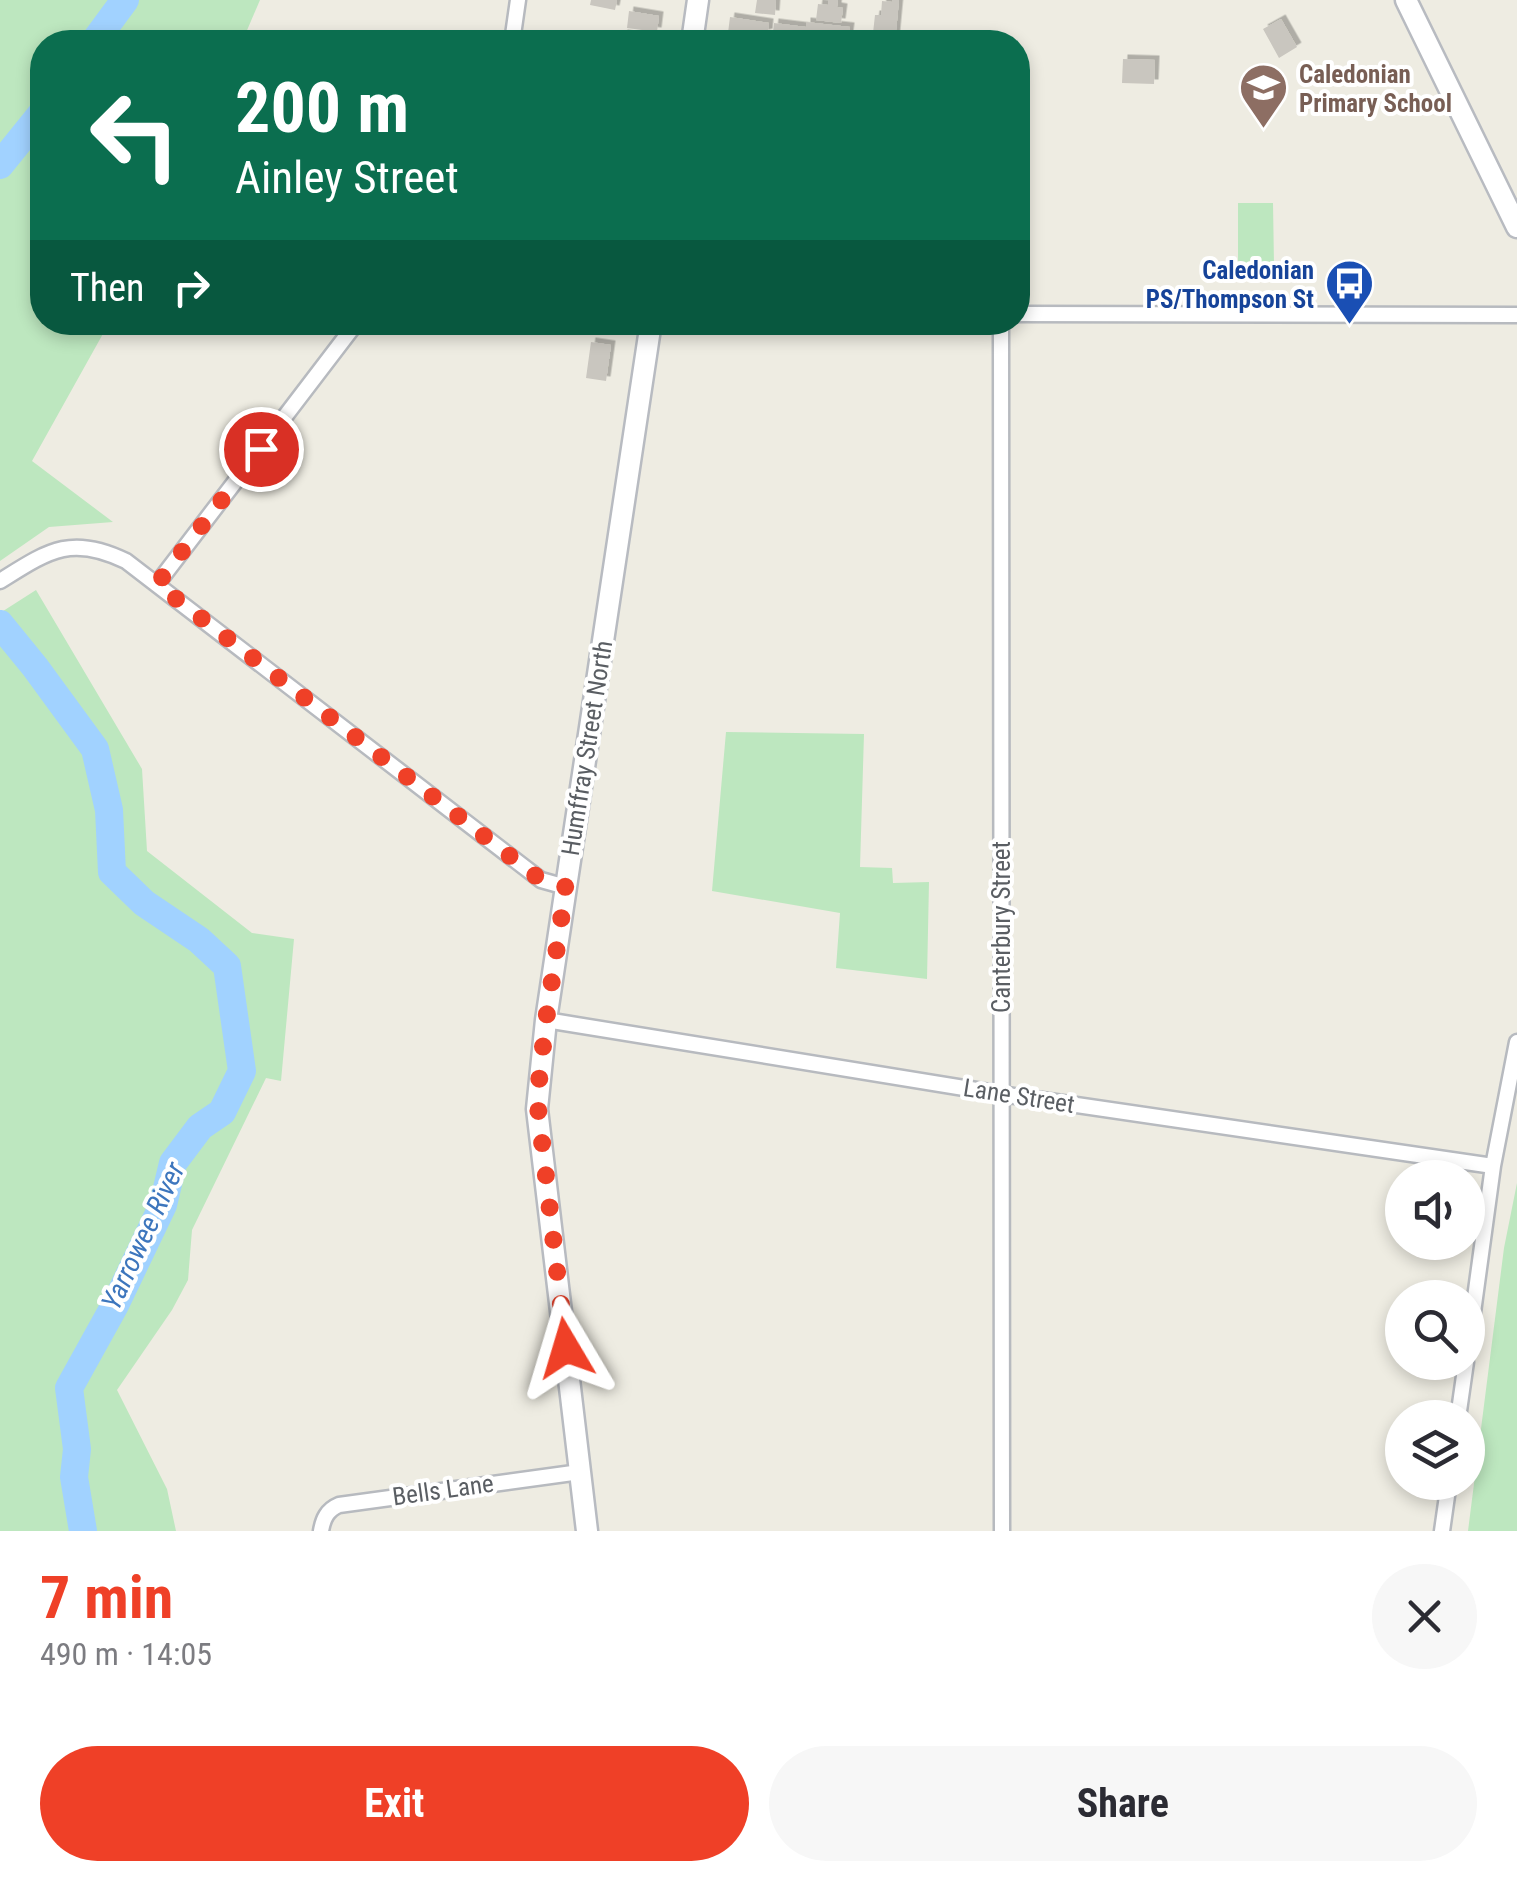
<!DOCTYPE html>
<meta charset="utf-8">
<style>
body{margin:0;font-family:"Roboto Condensed",sans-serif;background:#f7f7f7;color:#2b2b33;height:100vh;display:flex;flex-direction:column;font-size:38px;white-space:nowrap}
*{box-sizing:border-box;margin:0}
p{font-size:32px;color:#7c7c81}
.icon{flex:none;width:55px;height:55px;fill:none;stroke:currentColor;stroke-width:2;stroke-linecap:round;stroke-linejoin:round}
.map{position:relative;height:1531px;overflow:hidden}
.drawer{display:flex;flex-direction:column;background:#fff;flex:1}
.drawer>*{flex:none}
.guide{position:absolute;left:30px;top:30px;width:1000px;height:305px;border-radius:40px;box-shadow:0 5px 15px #0003;background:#0b6e4f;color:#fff;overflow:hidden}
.fabs{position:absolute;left:1385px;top:1160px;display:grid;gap:20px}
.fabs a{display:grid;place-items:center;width:100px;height:100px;border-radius:50%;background:#fff;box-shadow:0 5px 15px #0003;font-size:50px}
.pin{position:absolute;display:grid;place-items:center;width:85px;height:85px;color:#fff;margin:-42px;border:5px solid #fff;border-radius:50%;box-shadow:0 2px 10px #0007}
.me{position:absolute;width:110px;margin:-55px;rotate:353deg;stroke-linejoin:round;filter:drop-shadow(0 0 8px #0008)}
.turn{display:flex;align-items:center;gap:35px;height:210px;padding:0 40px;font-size:45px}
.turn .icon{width:130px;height:130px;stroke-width:2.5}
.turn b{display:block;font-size:70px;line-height:85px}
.then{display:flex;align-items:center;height:95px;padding:0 40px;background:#0003;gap:20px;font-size:38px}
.round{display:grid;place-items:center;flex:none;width:105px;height:105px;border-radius:52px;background:#f7f7f7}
.headline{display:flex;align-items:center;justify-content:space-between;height:170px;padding:0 40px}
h1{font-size:60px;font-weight:700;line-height:75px;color:#ef4027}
.primary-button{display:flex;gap:20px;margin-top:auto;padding:20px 40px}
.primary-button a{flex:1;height:115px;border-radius:60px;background:#ef4027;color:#fff;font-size:40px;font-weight:700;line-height:115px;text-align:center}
.primary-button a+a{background:#f7f7f7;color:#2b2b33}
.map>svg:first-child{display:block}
</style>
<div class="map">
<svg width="1517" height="1531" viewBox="0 0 1517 1531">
<defs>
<filter id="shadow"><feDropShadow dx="4.5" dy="-4.5" stdDeviation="0" flood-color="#0004"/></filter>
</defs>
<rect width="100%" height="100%" fill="#eeece2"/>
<path fill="#bde7bf" d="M 0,0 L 260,0 L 242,42 L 42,42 L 42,322 L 109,323 L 32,461 L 113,522 L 49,527 L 0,561 Z
M 1238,203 L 1273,203 L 1274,264 L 1238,264 Z
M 36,590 L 142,769 L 147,851 L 252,933 L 294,939 L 281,1081 L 266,1078 L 192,1230 L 188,1280 L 172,1310 L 117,1390 L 167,1489 L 176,1531 L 0,1531 L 0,613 Z
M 726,732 L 864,734 L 860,867 L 892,868 L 893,883 L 929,882 L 927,979 L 836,968 L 840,913 L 712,891 Z
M 1517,1183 L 1517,1531 L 1468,1531 L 1504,1248 Z"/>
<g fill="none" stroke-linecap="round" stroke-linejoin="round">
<path stroke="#a1d2ff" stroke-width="28" d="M 94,42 L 125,0
M 0,165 L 42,113
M 0,624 L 35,667 L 95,749 L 109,810 L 112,872 L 144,903 L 199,940 L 227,966 L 242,1071 L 222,1112 L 200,1127 L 173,1163 L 163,1205 L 115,1305 L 69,1388 L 77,1449 L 74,1477 L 83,1531"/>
</g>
<path fill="#c9c6bf" filter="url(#shadow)" d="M 591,0 L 617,0 L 615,10 L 590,5 Z
M 757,0 L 776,0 L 775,15 L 755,13 Z
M 828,0 L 838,0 L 837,7 L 843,8 L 841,23 L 816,20 L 818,4 L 828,5 Z
M 892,0 L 899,0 L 895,42 L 872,42 L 875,15 L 881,15 L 882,1 L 892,2 Z
M 629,11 L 659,16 L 657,32 L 627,28 Z
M 730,17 L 769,23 L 768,33 L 760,35 L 759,42 L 727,41 Z
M 1281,19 L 1297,47 L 1279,58 L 1263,29 Z
M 806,22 L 850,27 L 848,42 L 817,42 L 807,40 L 807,42 L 772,42 L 774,23 L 806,27 Z
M 623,34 L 653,39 L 653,42 L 622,42 Z
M 1123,59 L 1155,60 L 1154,84 L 1122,83 Z
M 591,342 L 611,345 L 606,381 L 586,378 Z"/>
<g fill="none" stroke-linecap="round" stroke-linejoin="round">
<defs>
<path id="street" d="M 512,42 L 518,0
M 1018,314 L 1517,315
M 1001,322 L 1002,1531
M 0,581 C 48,551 71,534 126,561 L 541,880 L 566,887
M 157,584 L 357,322
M 546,1020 L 1001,1094 L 1493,1166
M 1468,1349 L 1493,1166 L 1517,1042
M 1458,1418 L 1466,1362
M 321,1531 C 323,1519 327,1510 339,1505 L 580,1472
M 1442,1531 L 1449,1482"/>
<path id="secondary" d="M 1406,0 L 1517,227
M 692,42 L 698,0
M 587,1531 L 537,1109 L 546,1020 L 651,322"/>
</defs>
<use href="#street" stroke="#b7babf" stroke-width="19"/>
<use href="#secondary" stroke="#b8bbc1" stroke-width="25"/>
<use href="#street" stroke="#fff" stroke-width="14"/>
<use href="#secondary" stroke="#fff" stroke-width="20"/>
</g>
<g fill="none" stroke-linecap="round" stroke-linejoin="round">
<path stroke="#ef4027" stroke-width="18" stroke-dasharray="0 32.4" d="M 261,449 L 157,584 L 541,880 L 566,887 L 546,1020 L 537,1099 L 566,1348"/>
</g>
<defs>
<symbol id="school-pin" viewBox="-11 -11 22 30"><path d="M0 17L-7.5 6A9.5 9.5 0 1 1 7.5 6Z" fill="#8d6e63" stroke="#fff"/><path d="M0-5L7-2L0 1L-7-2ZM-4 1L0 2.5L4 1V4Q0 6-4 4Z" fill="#fff"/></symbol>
<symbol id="bus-pin" viewBox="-11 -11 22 30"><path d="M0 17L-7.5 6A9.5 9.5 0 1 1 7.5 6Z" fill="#1a4fb4" stroke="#fff"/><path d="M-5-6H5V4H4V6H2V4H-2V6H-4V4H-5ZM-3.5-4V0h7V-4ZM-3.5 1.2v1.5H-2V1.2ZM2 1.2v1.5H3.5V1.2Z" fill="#fff"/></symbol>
</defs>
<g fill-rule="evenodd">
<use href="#school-pin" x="1236" y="60" width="55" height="75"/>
<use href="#bus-pin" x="1322" y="256" width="55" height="75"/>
</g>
<g text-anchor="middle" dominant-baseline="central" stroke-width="8" stroke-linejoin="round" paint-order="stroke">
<g font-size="25" font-weight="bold" fill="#785e54" stroke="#fff" text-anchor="start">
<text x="1299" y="74">Caledonian<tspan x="1299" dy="29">Primary School</tspan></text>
</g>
<g font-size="25" font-weight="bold" fill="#164399" stroke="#fff" text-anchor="end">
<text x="1314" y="270">Caledonian<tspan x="1314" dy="29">PS/Thompson St</tspan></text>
</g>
<g font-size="25" fill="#5a5e63" stroke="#fff">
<text transform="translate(587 748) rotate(-81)">Humffray Street North</text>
<text transform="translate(1001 927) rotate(-90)">Canterbury Street</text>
<text transform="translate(1019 1096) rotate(9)">Lane Street</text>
<text transform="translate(443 1490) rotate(-8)">Bells Lane</text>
</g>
<g font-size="28" font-style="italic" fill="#3d76bd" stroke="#fff">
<text transform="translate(143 1236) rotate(-65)">Yarrowee River</text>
</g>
</g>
</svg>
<div class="fabs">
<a><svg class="icon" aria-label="sound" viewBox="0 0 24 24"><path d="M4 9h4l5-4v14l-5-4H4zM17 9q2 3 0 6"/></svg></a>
<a><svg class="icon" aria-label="search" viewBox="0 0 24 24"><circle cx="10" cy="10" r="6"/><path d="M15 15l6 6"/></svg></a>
<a><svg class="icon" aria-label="layers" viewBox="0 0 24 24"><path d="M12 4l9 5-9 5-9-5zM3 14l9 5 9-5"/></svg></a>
</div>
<div class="pin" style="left:261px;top:449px;background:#d93025"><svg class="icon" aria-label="arrive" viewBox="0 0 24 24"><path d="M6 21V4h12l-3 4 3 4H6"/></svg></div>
<svg class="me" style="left:566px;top:1348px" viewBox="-20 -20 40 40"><path d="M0-17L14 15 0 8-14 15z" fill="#ef4027" stroke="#fff" stroke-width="4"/></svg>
<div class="guide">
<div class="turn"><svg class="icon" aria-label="left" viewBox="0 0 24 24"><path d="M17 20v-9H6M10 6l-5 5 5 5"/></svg><div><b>200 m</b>Ainley Street</div></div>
<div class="then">Then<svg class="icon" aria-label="right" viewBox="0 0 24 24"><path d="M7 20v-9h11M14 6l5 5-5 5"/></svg></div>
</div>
</div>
<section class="drawer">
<div class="headline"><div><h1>7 min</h1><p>490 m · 14:05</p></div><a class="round"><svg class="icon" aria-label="close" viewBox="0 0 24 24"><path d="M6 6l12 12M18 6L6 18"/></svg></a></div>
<div class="primary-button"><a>Exit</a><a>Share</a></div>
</section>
